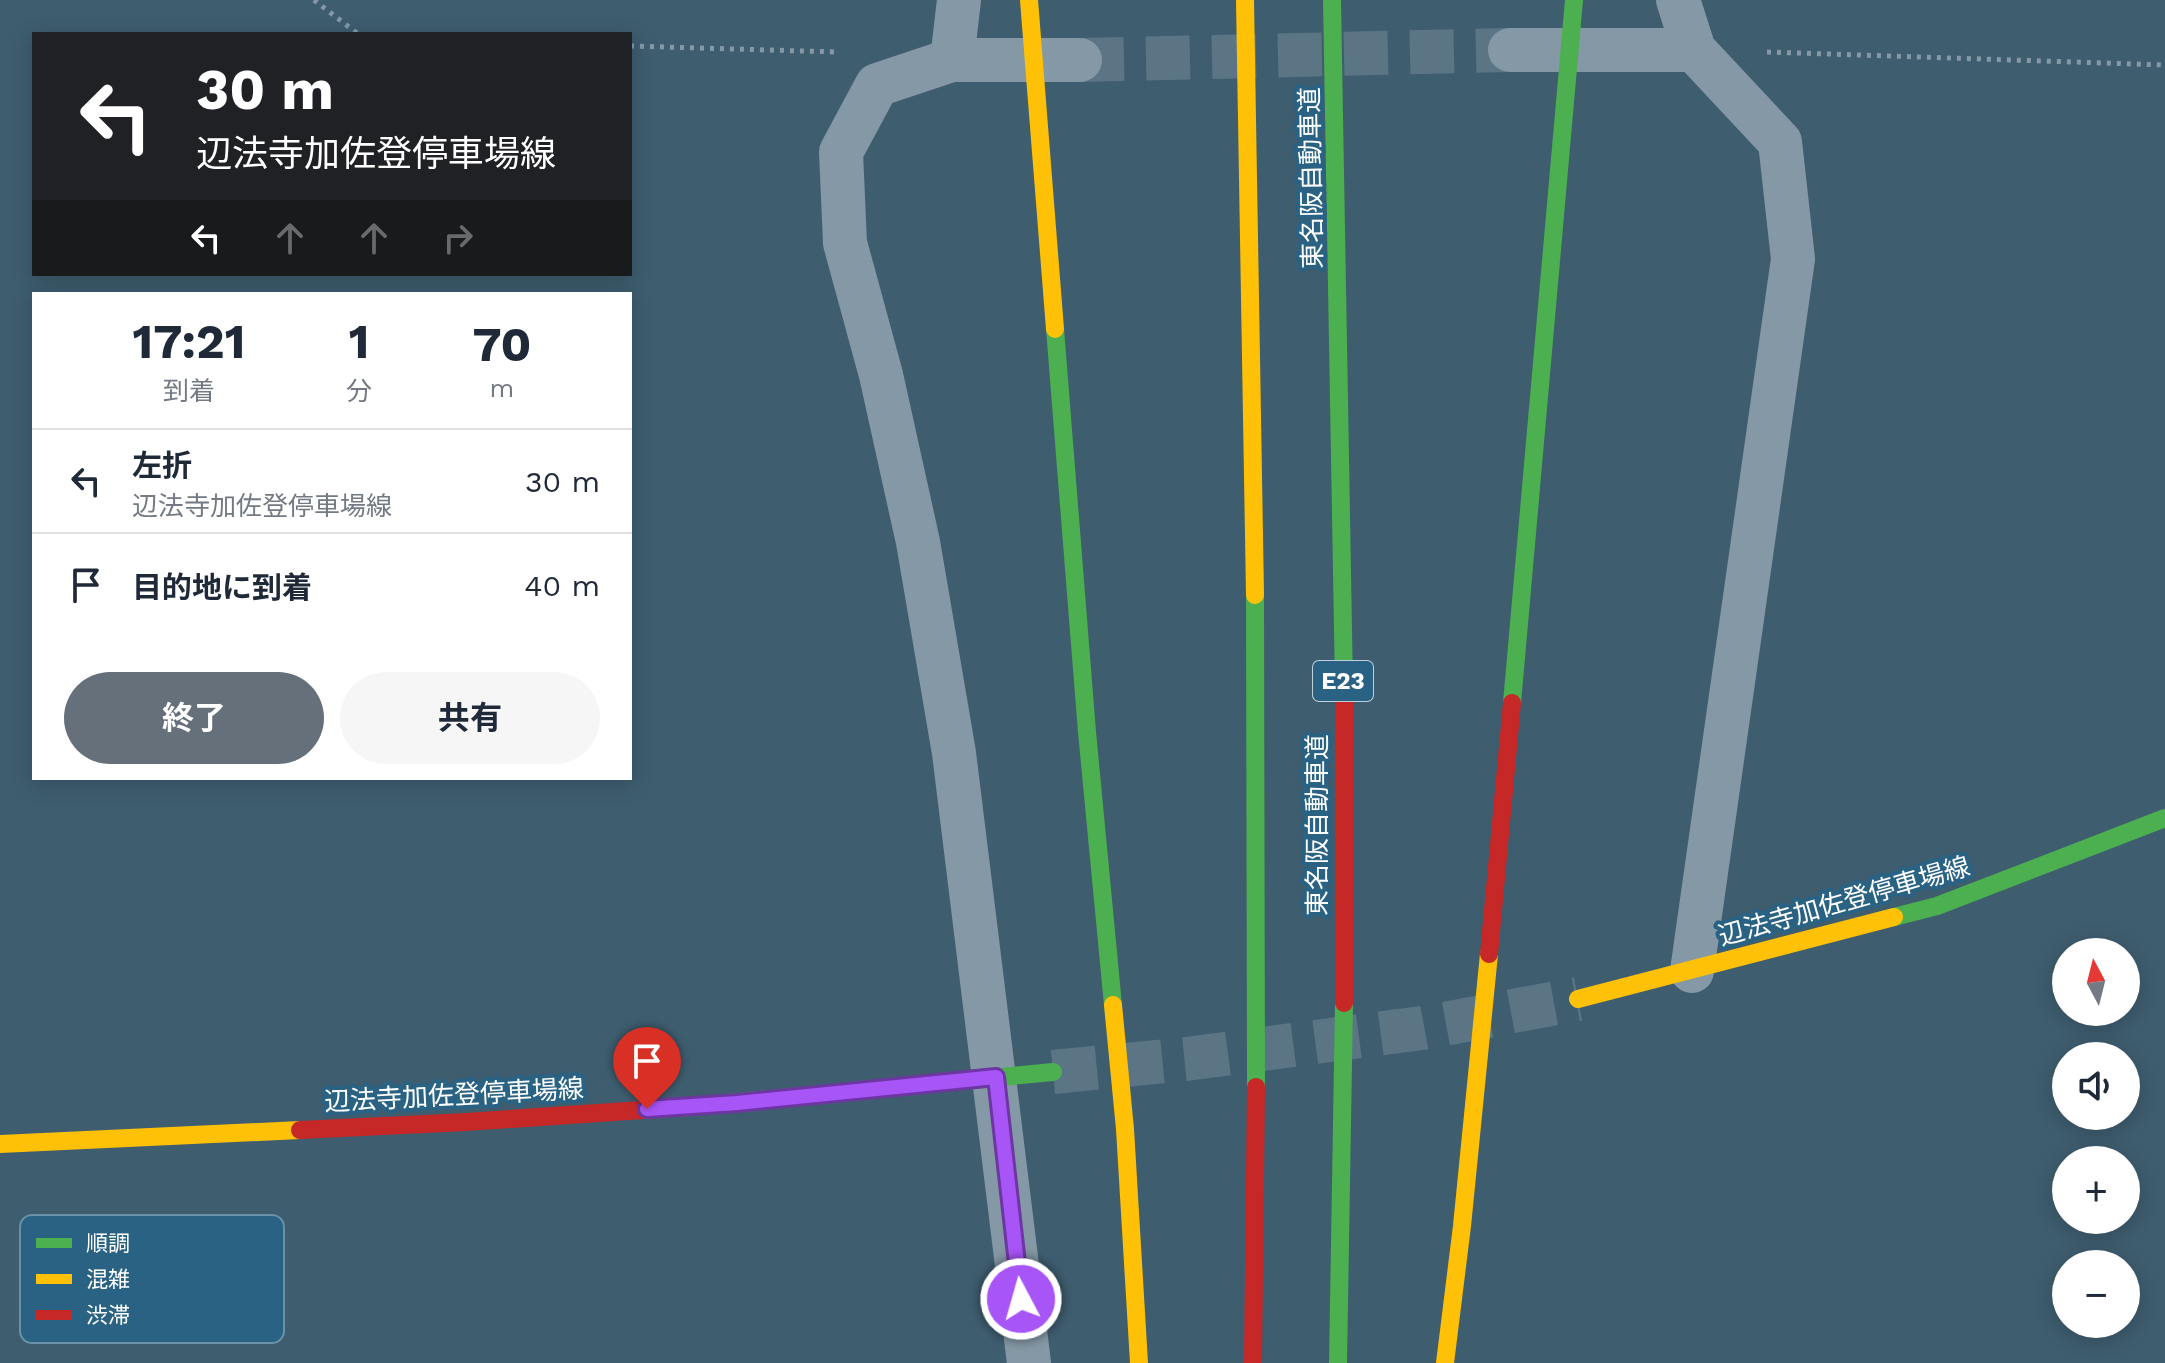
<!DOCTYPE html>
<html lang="ja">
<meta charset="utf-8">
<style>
body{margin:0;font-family:"Work Sans","Noto Sans JP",sans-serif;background:#f6f6f7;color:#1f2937;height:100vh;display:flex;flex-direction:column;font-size:30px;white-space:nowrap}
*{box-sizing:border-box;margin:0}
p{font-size:26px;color:#747a83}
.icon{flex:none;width:44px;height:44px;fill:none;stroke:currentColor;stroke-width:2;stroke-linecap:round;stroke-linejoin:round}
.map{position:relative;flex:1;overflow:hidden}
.drawer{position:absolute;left:32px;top:292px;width:600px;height:488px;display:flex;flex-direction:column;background:#fff;border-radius:0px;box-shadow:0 4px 20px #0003}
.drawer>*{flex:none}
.hud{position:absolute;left:32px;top:32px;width:600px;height:244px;border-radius:0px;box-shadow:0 4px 20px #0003;background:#202124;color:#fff;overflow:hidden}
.needle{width:52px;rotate:353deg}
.fabs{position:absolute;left:2052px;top:938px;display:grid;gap:16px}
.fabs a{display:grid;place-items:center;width:88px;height:88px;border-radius:50%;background:#fff;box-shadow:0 4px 20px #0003;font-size:40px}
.pin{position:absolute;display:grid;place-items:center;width:68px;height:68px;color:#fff;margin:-82px -34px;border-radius:50% 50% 50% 0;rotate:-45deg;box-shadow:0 0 8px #0007}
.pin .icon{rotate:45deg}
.me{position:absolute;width:88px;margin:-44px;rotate:354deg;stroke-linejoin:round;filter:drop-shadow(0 0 6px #0008)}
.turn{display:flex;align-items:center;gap:28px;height:168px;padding:0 32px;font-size:36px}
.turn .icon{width:104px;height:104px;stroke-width:2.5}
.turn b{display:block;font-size:56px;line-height:68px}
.lanes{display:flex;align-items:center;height:76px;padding:0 32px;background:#0003;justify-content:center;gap:40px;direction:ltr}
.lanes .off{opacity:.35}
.eta{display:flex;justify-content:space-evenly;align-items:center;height:136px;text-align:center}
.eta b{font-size:48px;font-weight:700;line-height:56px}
.cta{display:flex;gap:16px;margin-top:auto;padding:16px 32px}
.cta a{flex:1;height:92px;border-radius:48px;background:#65707a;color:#fff;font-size:32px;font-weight:700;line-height:92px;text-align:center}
.cta a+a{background:#f6f6f7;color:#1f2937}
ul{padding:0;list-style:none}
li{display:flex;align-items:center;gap:24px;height:104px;padding:0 32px;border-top:2px solid #e0e1e3}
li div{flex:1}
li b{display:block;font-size:30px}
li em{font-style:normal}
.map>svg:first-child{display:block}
</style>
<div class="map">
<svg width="2165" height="1363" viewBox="0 0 2165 1363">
<rect width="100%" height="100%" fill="#3e5d6f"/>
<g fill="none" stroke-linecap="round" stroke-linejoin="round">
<path stroke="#5b7585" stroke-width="44" stroke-dasharray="44 22" stroke-linecap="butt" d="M 1080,60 L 1510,50"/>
<path stroke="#5b7585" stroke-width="44" stroke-dasharray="44 22" stroke-linecap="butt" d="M 1053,1072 L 1186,1059 L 1422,1028 L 1578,999"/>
<path stroke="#8498a5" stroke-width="5" stroke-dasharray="4 6" stroke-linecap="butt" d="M 314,0 L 358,34
M 630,46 L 837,52
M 1767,52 L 2165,65"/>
<path stroke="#8498a5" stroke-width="44" d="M 959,0 L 952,60 L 877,85 L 841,152 L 845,243 L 881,375 L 918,542 L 954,753 L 1029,1363
M 1678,0 L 1694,50 L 1780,142 L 1793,259 L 1692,971
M 1510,50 L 1694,50
M 952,60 L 1080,60"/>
<path stroke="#4caf50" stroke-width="18" d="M 1332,0 L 1344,687
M 1055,329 L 1087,732 L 1113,1005
M 1255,595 L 1256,1087
M 1512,703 L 1574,0
M 1894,917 L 1937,906 L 2165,818
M 686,1107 L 1053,1072
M 1338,1363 L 1344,1003"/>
<path stroke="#ffc107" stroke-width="18" d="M 1029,0 L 1055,329
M 1245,0 L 1255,595
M 1578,999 L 1894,917
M 1113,1005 L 1125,1129 L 1139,1363
M 0,1144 L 300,1130
M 1445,1363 L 1462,1226 L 1489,954"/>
<path stroke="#c62828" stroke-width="18" d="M 1344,687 L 1344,1003
M 1489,954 L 1512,703
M 300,1130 L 466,1122 L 686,1107
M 1253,1363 L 1256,1087"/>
</g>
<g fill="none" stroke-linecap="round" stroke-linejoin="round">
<defs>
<path id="route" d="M 647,1109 L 737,1103 L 996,1077 L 1021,1299"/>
</defs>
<use href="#route" stroke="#6d37a1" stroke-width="20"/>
<use href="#route" stroke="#a855f7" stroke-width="14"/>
</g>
<g text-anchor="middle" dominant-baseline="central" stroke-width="8" stroke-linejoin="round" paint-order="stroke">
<rect fill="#2a6283" stroke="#bfd0da" stroke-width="2" x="1313" y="661" width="60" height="40" rx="6"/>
<g font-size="24" font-weight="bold" fill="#fff">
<text x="1343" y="681">E23</text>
</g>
<g font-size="26" fill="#fff" stroke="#2a6283">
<text transform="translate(1311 178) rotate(-91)">東名阪自動車道</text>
<text transform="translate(1317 825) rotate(-90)">東名阪自動車道</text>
<text transform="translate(1844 901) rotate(-16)">辺法寺加佐登停車場線</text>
<text transform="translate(454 1095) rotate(-3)">辺法寺加佐登停車場線</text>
</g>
</g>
<rect x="20" y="1215" width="264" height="128" rx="12" fill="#2a6283" stroke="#6a91a8" stroke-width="2"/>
<rect x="36" y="1238" width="36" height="10" fill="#4caf50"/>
<rect x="36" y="1274" width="36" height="10" fill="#ffc107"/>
<rect x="36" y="1310" width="36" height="10" fill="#c62828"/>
<g font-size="22" fill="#fff">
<text x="86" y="1251">順調</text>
<text x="86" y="1287">混雑</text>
<text x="86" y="1323">渋滞</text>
</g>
</svg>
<div class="fabs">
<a><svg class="needle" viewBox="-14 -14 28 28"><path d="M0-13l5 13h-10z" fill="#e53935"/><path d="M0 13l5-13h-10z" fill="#747a83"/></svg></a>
<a><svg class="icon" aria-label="sound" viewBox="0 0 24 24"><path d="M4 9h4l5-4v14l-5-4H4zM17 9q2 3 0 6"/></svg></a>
<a>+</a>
<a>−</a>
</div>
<div class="pin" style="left:647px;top:1109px;background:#d93025"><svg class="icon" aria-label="arrive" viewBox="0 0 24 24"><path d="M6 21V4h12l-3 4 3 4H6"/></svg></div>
<svg class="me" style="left:1021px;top:1299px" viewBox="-20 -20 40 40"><circle r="17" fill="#a855f7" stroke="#fff" stroke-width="3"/><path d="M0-11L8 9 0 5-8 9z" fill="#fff"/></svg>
<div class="hud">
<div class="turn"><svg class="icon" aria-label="left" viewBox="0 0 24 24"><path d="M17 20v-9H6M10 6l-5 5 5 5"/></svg><div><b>30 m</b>辺法寺加佐登停車場線</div></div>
<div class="lanes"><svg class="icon" aria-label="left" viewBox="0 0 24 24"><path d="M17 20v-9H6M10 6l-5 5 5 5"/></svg><svg class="icon off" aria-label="ahead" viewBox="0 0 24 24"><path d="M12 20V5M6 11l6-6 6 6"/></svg><svg class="icon off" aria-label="ahead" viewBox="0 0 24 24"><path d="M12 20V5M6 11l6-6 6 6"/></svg><svg class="icon off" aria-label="right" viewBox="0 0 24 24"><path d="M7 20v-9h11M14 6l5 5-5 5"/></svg></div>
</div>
<section class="drawer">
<div class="eta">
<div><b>17:21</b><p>到着</p></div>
<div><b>1</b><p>分</p></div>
<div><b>70</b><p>m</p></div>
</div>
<ul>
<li><svg class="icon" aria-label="left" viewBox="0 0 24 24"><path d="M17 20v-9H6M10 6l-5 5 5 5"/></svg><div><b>左折</b><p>辺法寺加佐登停車場線</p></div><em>30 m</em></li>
<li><svg class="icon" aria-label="arrive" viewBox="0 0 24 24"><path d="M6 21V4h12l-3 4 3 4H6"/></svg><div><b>目的地に到着</b></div><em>40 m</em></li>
</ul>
<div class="cta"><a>終了</a><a>共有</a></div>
</section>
</div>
